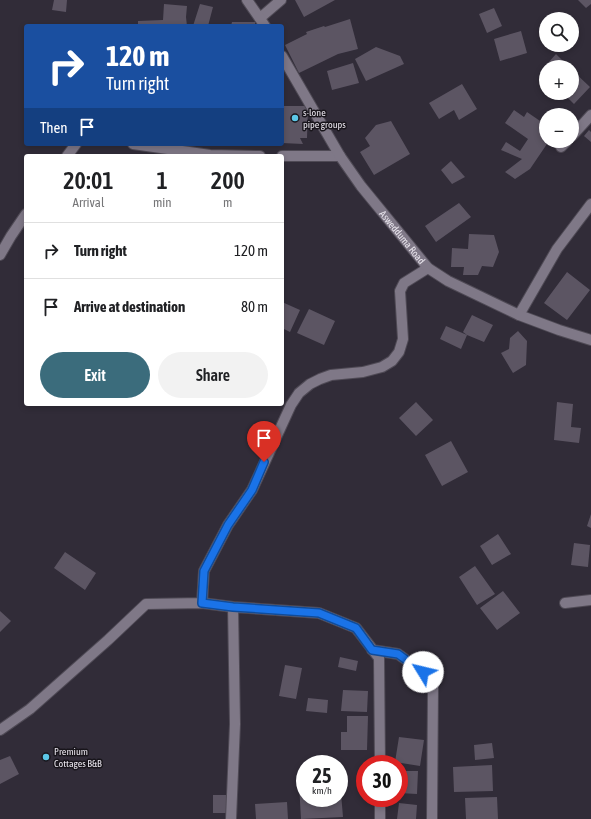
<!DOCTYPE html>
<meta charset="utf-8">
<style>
body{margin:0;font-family:"Asap Condensed",sans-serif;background:#f2f2f2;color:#202124;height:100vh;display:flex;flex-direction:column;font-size:15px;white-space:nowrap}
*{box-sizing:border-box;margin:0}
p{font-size:13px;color:#757577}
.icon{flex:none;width:22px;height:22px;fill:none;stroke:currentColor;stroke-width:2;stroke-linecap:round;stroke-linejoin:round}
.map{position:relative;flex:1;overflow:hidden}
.panel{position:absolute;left:24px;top:154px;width:260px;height:252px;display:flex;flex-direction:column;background:#fff;border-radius:4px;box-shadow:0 2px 6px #0003}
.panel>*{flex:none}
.guide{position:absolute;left:24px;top:24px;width:260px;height:122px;border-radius:4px;box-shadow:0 2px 6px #0003;background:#1a4fa0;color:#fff;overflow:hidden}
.buttons{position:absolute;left:539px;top:12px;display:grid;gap:8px}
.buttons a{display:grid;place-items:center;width:40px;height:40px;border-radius:50%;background:#fff;box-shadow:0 2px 6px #0003;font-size:20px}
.speed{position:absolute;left:296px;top:755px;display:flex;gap:8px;font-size:20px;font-weight:700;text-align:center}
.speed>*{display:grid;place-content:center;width:52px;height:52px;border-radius:50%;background:#fff;box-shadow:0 2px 6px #0003;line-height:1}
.speed small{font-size:10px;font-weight:400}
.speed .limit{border:6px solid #d22;background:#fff;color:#111}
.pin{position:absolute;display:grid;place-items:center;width:34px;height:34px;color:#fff;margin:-41px -17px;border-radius:50% 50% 50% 0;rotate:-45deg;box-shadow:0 0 4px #0007}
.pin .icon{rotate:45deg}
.me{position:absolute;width:44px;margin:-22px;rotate:306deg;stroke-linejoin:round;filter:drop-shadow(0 0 3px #0008)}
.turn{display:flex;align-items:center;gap:14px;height:84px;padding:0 16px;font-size:18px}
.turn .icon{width:52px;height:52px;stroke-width:2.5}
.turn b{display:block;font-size:28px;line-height:34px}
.then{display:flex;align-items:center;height:38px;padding:0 16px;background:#0003;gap:8px;font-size:15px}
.eta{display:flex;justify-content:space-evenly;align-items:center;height:68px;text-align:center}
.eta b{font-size:24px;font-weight:600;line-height:28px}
.button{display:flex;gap:8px;margin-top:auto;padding:8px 16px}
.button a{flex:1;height:46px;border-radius:24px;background:#3b6c7c;color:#fff;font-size:16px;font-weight:600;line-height:46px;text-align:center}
.button a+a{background:#f2f2f2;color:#202124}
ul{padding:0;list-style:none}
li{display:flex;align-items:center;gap:12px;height:56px;padding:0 16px;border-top:1px solid #e0e0e0}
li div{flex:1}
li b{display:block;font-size:15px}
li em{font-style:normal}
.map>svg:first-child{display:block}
</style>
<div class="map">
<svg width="591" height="819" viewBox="0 0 591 819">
<rect width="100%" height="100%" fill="#312c38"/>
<path fill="#5c5563" d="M 54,0 L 67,0 L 66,12 L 52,10 Z
M 295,0 L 335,0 L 304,17 Z
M 578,0 L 591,0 L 591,4 L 586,8 Z
M 164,4 L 187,6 L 186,17 L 187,26 L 138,26 L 138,21 L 163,20 Z
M 200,4 L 213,7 L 208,26 L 193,26 Z
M 494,8 L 502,26 L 487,33 L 479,14 Z
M 350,19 L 358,49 L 338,54 L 299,73 L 285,45 L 307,34 L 306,32 L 324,26 L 325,27 Z
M 232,22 L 255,22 L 255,26 L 231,26 Z
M 521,31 L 527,53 L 500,61 L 494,39 Z
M 376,47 L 400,56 L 404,64 L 366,81 L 355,59 Z
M 556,54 L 565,63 L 561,67 L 546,67 L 546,77 L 540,72 Z
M 353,63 L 359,83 L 332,90 L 327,71 Z
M 572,70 L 590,87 L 574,104 L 563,93 L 572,93 Z
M 462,84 L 477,109 L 459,120 L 454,110 L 439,119 L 429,103 Z
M 283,106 L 308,106 L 307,138 L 300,138 L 303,144 L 282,143 Z
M 514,110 L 524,117 L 527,112 L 543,123 L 540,127 L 546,132 L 546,141 L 549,141 L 530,169 L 515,179 L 505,172 L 522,159 L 501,150 L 506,142 L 520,151 L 528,139 L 505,123 Z
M 391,121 L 410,154 L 374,175 L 360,152 L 370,146 L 365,138 L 376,125 Z
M 589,130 L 591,132 L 591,142 L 584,136 Z
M 451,161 L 465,177 L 452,184 L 441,170 Z
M 459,203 L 471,217 L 436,242 L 425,226 Z
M 469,234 L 494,235 L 499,252 L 493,267 L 482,266 L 478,275 L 463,275 L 464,267 L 451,267 L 452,248 L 468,249 Z
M 567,272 L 590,290 L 567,320 L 544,303 Z
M 282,302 L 300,310 L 290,332 L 282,328 Z
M 309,309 L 335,321 L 324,345 L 297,333 Z
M 472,315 L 493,325 L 484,342 L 467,335 L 463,332 Z
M 446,326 L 467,335 L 461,349 L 440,339 Z
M 518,331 L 527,341 L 526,365 L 513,373 L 501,353 L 509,349 L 510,338 Z
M 416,402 L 433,420 L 416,436 L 399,418 Z
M 557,402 L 573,404 L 571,427 L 581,428 L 579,443 L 554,440 Z
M 451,441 L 468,472 L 442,486 L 425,455 Z
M 591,514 L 591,528 L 587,526 Z
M 498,534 L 511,554 L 492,565 L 480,546 Z
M 574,543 L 590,545 L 588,567 L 571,565 Z
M 65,552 L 96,573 L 85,590 L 54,568 Z
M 475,566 L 495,594 L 477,605 L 459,577 Z
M 503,591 L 520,613 L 497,630 L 480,608 Z
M 0,611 L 11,621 L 0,632 Z
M 340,657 L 358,661 L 356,671 L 338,667 Z
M 285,665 L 302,668 L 296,699 L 279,696 Z
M 343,690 L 368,691 L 367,712 L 341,711 Z
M 308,698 L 328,700 L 327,713 L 306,711 Z
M 347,716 L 368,716 L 367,750 L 341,750 L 341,732 L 347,732 Z
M 399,737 L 424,740 L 420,766 L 395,762 Z
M 492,743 L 494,758 L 475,760 L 474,745 Z
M 10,756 L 19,774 L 0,784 L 0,760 Z
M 492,765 L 493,791 L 454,792 L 453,767 Z
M 399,771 L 418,771 L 417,794 L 399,793 Z
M 339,781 L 340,781 L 343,817 L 301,819 L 299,783 L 305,783 L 305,798 L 339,798 Z
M 213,795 L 227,795 L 226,813 L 213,813 Z
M 497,797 L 498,819 L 466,819 L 465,798 Z
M 287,802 L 288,819 L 256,819 L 255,804 Z
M 399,803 L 417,805 L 416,819 L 397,819 Z"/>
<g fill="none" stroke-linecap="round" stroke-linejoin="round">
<defs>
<path id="street" d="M 260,18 L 281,0
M 572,136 L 591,115
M 133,144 L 210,155 L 260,156
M 561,147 L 567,141
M 67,156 L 76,144
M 282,156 L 340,156
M 0,255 L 11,236 L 26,214
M 519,315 L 557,249 L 591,204
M 202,603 L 204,571 L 228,525 L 252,490 L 291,405 L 299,393 L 310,384 L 320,379 L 331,375 L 363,372 L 382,367 L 392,361 L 399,352 L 403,339 L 400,291 L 404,283 L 428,268
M 565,603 L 591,600
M 233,607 L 319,613 L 356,628 L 379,658 L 380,764
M 372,650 L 398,654 L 423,672 L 433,688 L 432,819
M 0,730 L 30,709 L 108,640 L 146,604 L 202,603 L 233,607 L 235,724 L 231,819
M 380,798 L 380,819"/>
<g id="secondary">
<path d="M 247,0 L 265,26"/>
<path id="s1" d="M 282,56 L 340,156 L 361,186 L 428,268 L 448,281 L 519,315 L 559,330 L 591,340"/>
</g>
</defs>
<use href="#street" stroke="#4f4a55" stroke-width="12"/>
<use href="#secondary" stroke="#4f4a55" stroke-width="12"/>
<use href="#street" stroke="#7f7887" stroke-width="10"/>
<use href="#secondary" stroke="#7f7887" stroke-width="10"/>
</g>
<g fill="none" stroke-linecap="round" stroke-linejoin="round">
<defs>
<path id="route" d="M 264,462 L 252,490 L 228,525 L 204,571 L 202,603 L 233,607 L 319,613 L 356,628 L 372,650 L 398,654 L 423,672"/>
</defs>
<use href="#route" stroke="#114b97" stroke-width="10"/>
<use href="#route" stroke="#1a73e8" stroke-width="7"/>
</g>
<g fill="#5cc7e7" stroke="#18151b" stroke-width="1.5">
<circle cx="295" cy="118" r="4"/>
<circle cx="46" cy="757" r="4"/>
</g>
<g text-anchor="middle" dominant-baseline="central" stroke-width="3" stroke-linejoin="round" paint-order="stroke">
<g font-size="10" fill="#e9e5ed" stroke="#18151b" text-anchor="start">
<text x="303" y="112">s-lone<tspan x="303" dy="12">pipe groups</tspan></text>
<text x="54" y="751">Premium<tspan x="54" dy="12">Cottages B&amp;B</tspan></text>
</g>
<g font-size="10" fill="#e9e5ed" stroke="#18151b">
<text stroke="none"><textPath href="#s1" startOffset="218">Aswedduma Road</textPath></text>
</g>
</g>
</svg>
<div class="buttons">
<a><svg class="icon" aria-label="search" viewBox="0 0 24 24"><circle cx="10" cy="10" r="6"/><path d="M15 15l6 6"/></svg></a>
<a>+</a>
<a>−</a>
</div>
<div class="speed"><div>25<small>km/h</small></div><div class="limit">30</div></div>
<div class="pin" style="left:264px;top:462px;background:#d93025"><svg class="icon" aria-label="arrive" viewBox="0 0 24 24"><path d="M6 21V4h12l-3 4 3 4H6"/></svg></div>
<svg class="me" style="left:423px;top:672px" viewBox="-20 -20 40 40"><circle r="19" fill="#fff"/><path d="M0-13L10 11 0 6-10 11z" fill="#1a73e8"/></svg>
<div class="guide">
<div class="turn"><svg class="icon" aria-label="right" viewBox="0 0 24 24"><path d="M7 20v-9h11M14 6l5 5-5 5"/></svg><div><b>120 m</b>Turn right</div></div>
<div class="then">Then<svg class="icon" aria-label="arrive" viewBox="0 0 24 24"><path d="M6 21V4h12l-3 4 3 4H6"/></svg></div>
</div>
<section class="panel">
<div class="eta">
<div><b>20:01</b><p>Arrival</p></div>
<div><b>1</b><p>min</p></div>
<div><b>200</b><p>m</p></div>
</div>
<ul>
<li><svg class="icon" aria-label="right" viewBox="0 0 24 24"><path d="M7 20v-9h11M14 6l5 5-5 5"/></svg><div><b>Turn right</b></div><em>120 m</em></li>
<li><svg class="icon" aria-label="arrive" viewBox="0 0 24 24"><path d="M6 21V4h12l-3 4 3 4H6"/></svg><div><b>Arrive at destination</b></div><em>80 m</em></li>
</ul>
<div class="button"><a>Exit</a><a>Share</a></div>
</section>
</div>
